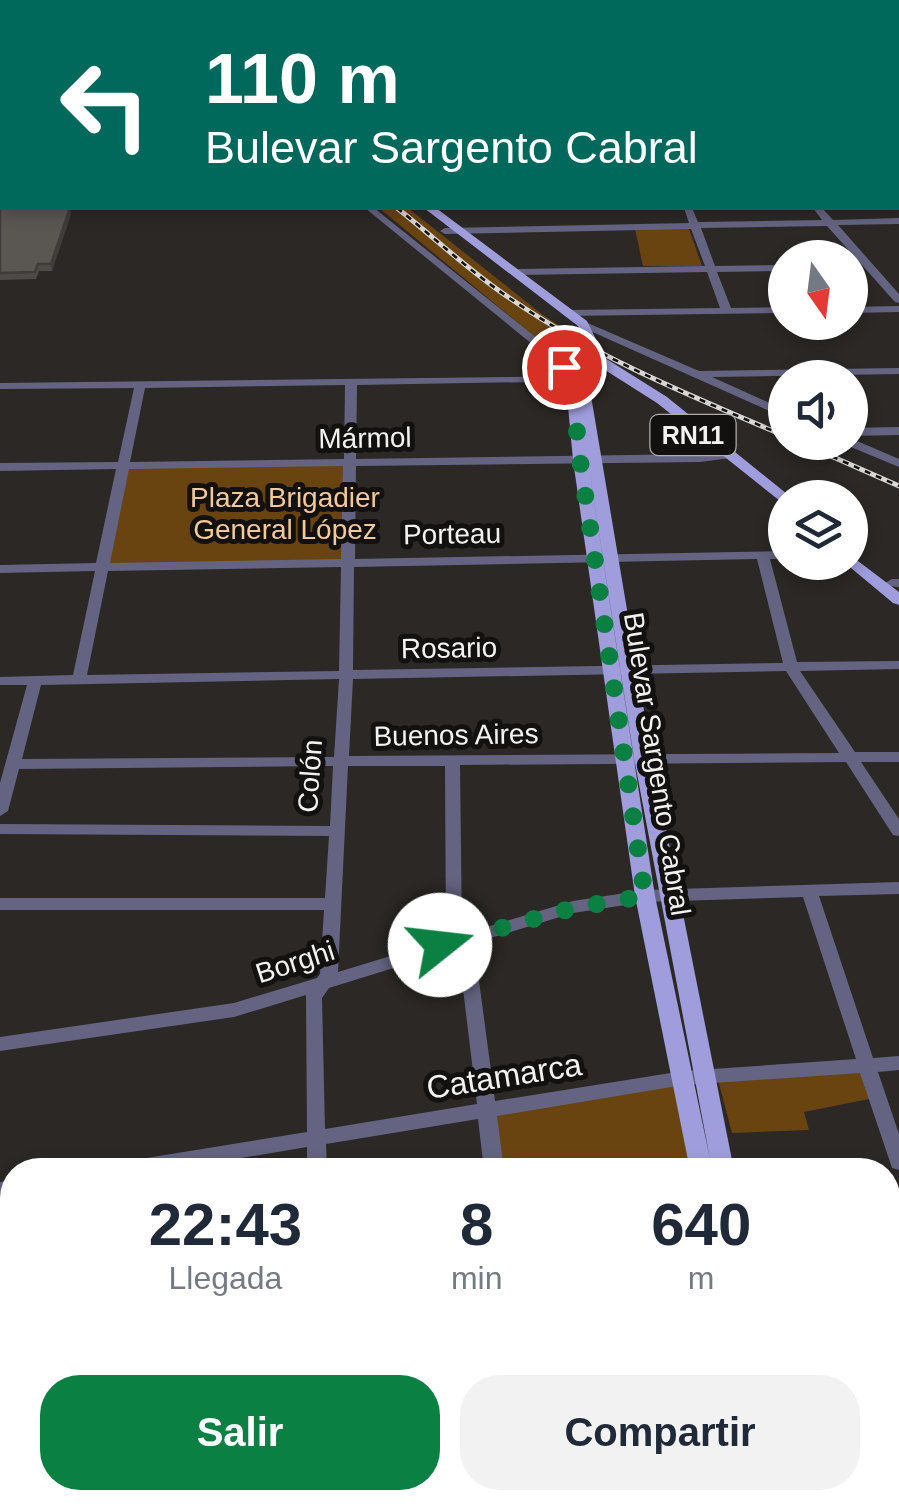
<!DOCTYPE html>
<html lang="es">
<meta charset="utf-8">
<style>
body{margin:0;font-family:Helvetica,sans-serif;background:#f2f2f3;color:#1f2937;height:100vh;display:flex;flex-direction:column;font-size:38px;white-space:nowrap}
*{box-sizing:border-box;margin:0}
p{font-size:32px;color:#747a83}
.icon{flex:none;width:55px;height:55px;fill:none;stroke:currentColor;stroke-width:2;stroke-linecap:round;stroke-linejoin:round}
.map{position:relative;flex:1;overflow:hidden}
.sheet{position:absolute;left:0px;top:1158px;width:900px;height:352px;display:flex;flex-direction:column;background:#fff;border-radius:40px 40px 0 0;box-shadow:0 5px 15px #0003}
.sheet>*{flex:none}
.hud{position:absolute;left:0px;top:0px;width:900px;height:210px;box-shadow:0 5px 15px #0003;background:#00695c;color:#fff;overflow:hidden}
.needle{width:65px;rotate:166deg}
.tools{position:absolute;left:768px;top:240px;display:grid;gap:20px}
.tools a{display:grid;place-items:center;width:100px;height:100px;border-radius:50%;background:#fff;box-shadow:0 5px 15px #0003;font-size:50px}
.pin{position:absolute;display:grid;place-items:center;width:85px;height:85px;color:#fff;margin:-42px;border:5px solid #fff;border-radius:50%;box-shadow:0 2px 10px #0007}
.me{position:absolute;width:110px;margin:-55px;rotate:74deg;stroke-linejoin:round;filter:drop-shadow(0 0 8px #0008)}
.turn{display:flex;align-items:center;gap:35px;height:210px;padding:0 40px;font-size:45px}
.turn .icon{width:130px;height:130px;stroke-width:2.5}
.turn b{display:block;font-size:70px;line-height:85px}
.eta{display:flex;justify-content:space-evenly;align-items:center;height:170px;text-align:center}
.eta b{font-size:60px;font-weight:600;line-height:70px}
.action{display:flex;gap:20px;margin-top:auto;padding:20px 40px}
.action a{flex:1;height:115px;border-radius:40px;background:#0b8043;color:#fff;font-size:40px;font-weight:600;line-height:115px;text-align:center}
.action a+a{background:#f2f2f3;color:#1f2937}
.map>svg:first-child{display:block}
</style>
<div class="map">
<svg width="899" height="1509" viewBox="0 0 899 1509">
<rect width="100%" height="100%" fill="#2b2825"/>
<path fill="#694411" d="M 379,208 L 408,208 L 543,315 L 574,335 L 574,348 L 551,350 Z
M 635,229 L 689,229 L 702,266 L 643,266 Z
M 349,463 L 347,561 L 101,567 L 123,466 Z
M 866,1071 L 874,1098 L 804,1112 L 809,1130 L 732,1133 L 718,1080 Z
M 683,1078 L 701,1170 L 494,1170 L 489,1108 Z
M 0,1341 L 12,1341 L 12,1498 L 353,1498 L 355,1509 L 0,1509 Z"/>
<g fill="none" stroke-linecap="round" stroke-linejoin="round">
<path fill="#646482" fill-rule="evenodd" d="M 106,0 L 114,0 L 115,2 L 108,2 Z
M 488,0 L 496,0 L 497,2 L 490,2 Z
M 789,0 L 797,0 L 798,2 L 791,2 Z
M 887,0 L 895,0 L 897,2 L 889,2 Z
M 898,40 L 899,40 L 899,44 L 898,44 Z
M 899,90 L 899,96 L 898,97 L 898,91 Z
M 898,176 L 899,176 L 899,182 L 898,182 Z
M 365,208 L 374,208 L 567,362 L 567,366 L 559,366 Z
M 684,208 L 692,208 L 698,222 L 822,220 L 813,208 L 822,208 L 833,220 L 899,218 L 899,224 L 838,225 L 899,294 L 899,303 L 895,302 L 827,226 L 701,228 L 715,266 L 785,265 L 785,271 L 717,272 L 731,308 L 785,307 L 785,313 L 566,316 L 561,313 L 566,310 L 720,308 L 707,272 L 518,275 L 513,272 L 518,269 L 705,266 L 691,229 L 445,234 L 440,231 L 445,228 L 689,223 Z
M 899,306 L 899,312 L 850,313 L 850,307 Z
M 583,321 L 699,371 L 899,368 L 899,374 L 712,377 L 785,410 L 785,418 L 579,326 L 578,324 Z
M 584,376 L 588,377 L 588,381 L 357,385 L 356,459 L 700,454 L 731,450 L 737,454 L 731,458 L 700,462 L 356,466 L 355,559 L 785,551 L 785,559 L 770,559 L 797,662 L 899,661 L 899,669 L 800,671 L 855,752 L 899,752 L 899,762 L 861,762 L 899,819 L 899,836 L 893,835 L 846,762 L 460,765 L 462,932 L 470,932 L 573,901 L 645,890 L 899,882 L 899,894 L 819,896 L 873,1058 L 899,1056 L 899,1070 L 878,1072 L 899,1134 L 899,1170 L 892,1168 L 890,1162 L 860,1073 L 683,1085 L 497,1116 L 504,1170 L 484,1170 L 478,1119 L 326,1144 L 327,1170 L 307,1170 L 307,1147 L 170,1170 L 112,1170 L 115,1164 L 122,1162 L 307,1132 L 306,995 L 234,1017 L 0,1051 L 0,1037 L 234,1003 L 317,978 L 320,974 L 324,910 L 0,910 L 0,898 L 325,898 L 329,836 L 0,834 L 0,824 L 330,826 L 333,766 L 19,769 L 8,811 L 0,816 L 0,783 L 27,685 L 0,685 L 0,677 L 73,675 L 95,571 L 0,573 L 0,565 L 96,563 L 116,469 L 0,471 L 0,463 L 118,462 L 134,388 L 0,389 L 0,383 ZM 345,385 L 344,459 L 130,462 L 145,388 ZM 343,466 L 341,559 L 110,563 L 129,469 ZM 757,559 L 783,663 L 353,670 L 354,567 ZM 341,567 L 339,671 L 87,675 L 108,571 ZM 786,671 L 839,753 L 349,756 L 353,679 ZM 339,679 L 334,757 L 22,759 L 41,685 ZM 348,766 L 445,766 L 446,939 L 338,972 ZM 803,897 L 856,1059 L 683,1071 L 495,1101 L 474,943 L 573,913 L 645,902 ZM 458,948 L 477,1104 L 325,1129 L 322,998 L 329,988 Z
M 899,427 L 899,435 L 850,436 L 850,428 Z
M 850,438 L 899,459 L 899,467 L 846,445 L 844,442 L 850,442 Z
M 892,579 L 899,579 L 899,587 L 887,586 L 885,583 Z
M 12,1180 L 12,1196 L 0,1198 L 0,1182 Z
M 0,1332 L 12,1332 L 12,1350 L 0,1350 Z
M 899,1485 L 899,1507 L 891,1509 L 839,1509 L 842,1501 L 852,1498 L 888,1498 L 888,1488 Z
M 342,1498 L 364,1498 L 366,1509 L 344,1509 Z
M 544,1498 L 566,1498 L 569,1509 L 547,1509 Z"/>
<path fill="#9f9ddc" fill-rule="evenodd" d="M 162,0 L 173,0 L 174,2 L 164,2 Z
M 195,0 L 207,0 L 208,2 L 197,2 Z
M 307,0 L 358,0 L 359,2 L 310,2 Z
M 588,0 L 710,0 L 707,2 L 587,2 Z
M 424,208 L 436,208 L 587,321 L 605,358 L 667,397 L 792,498 L 785,498 L 785,502 L 780,501 L 657,403 L 594,363 L 579,358 L 569,362 L 579,383 L 583,370 L 588,369 L 595,373 L 590,390 L 652,758 L 734,1170 L 690,1170 L 635,896 L 573,460 L 566,385 L 556,360 L 579,350 L 589,353 L 578,326 ZM 587,455 L 634,758 L 710,1159 L 655,896 Z
M 850,555 L 899,592 L 899,605 L 893,603 L 845,563 L 850,562 Z
M 759,1498 L 806,1498 L 810,1509 L 763,1509 Z"/>
<defs>
<path id="rail" d="M 397,208 C 435,238 470,272 511,299 C 595,357 691,396 785,436
M 799,442 L 899,486"/>
</defs>
<use href="#rail" stroke="#d9d7d5" stroke-width="5"/>
<use href="#rail" stroke="#131110" stroke-width="2.5" stroke-dasharray="6" stroke-linecap="butt"/>
</g>
<path fill="#4d4a47" d="M 0,187 L 71,214 L 52,271 L 39,271 L 36,279 L 0,280 Z"/>
<path fill="#3f3c39" d="M 70,208 L 71,214 L 52,271 L 51,264 Z"/>
<path fill="#5a5652" stroke="#3f3c39" stroke-width="2.5" d="M 0,187 L 2,187 L 2,208 L 70,208 L 51,264 L 38,264 L 35,272 L 0,273 Z"/>
<g fill="none" stroke-linecap="round" stroke-linejoin="round">
<path stroke="#0b8043" stroke-width="18" stroke-dasharray="0 32.4" d="M 440,945 L 573,908 L 645,896 L 580,460 L 572,385 L 564,367"/>
</g>
<g text-anchor="middle" dominant-baseline="central" stroke-width="10" stroke-linejoin="round" paint-order="stroke">
<rect fill="#131110" stroke="#b0aead" stroke-width="2.5" x="650.5" y="415" width="85" height="40" rx="8"/>
<g font-size="25" font-weight="bold" fill="#f4f2f0">
<text x="693" y="435">RN11</text>
</g>
<g font-size="28" fill="#f4f2f0" stroke="#131110">
<text transform="translate(365 438) rotate(-1)">Mármol</text>
<text transform="translate(452 534) rotate(-1)">Porteau</text>
<text transform="translate(449 648) rotate(-1)">Rosario</text>
<text transform="translate(456 735) rotate(-1)">Buenos Aires</text>
<text transform="translate(657 764) rotate(81)">Bulevar Sargento Cabral</text>
<text transform="translate(310 776) rotate(-86)">Colón</text>
<text transform="translate(295 962) rotate(-18)">Borghi</text>
</g>
<g font-size="28" fill="#f5c997" stroke="#131110">
<text x="285" y="497">Plaza Brigadier<tspan x="285" dy="32">General López</tspan></text>
</g>
<g font-size="32" fill="#f4f2f0" stroke="#131110">
<text transform="translate(504 1076) rotate(-9)">Catamarca</text>
</g>
</g>
</svg>
<div class="tools">
<a><svg class="needle" viewBox="-14 -14 28 28"><path d="M0-13l5 13h-10z" fill="#e53935"/><path d="M0 13l5-13h-10z" fill="#747a83"/></svg></a>
<a><svg class="icon" aria-label="sound" viewBox="0 0 24 24"><path d="M4 9h4l5-4v14l-5-4H4zM17 9q2 3 0 6"/></svg></a>
<a><svg class="icon" aria-label="layers" viewBox="0 0 24 24"><path d="M12 4l9 5-9 5-9-5zM3 14l9 5 9-5"/></svg></a>
</div>
<div class="pin" style="left:564px;top:367px;background:#d93025"><svg class="icon" aria-label="arrive" viewBox="0 0 24 24"><path d="M6 21V4h12l-3 4 3 4H6"/></svg></div>
<svg class="me" style="left:440px;top:945px" viewBox="-20 -20 40 40"><circle r="19" fill="#fff"/><path d="M0-13L10 11 0 6-10 11z" fill="#0b8043"/></svg>
<div class="hud">
<div class="turn"><svg class="icon" aria-label="left" viewBox="0 0 24 24"><path d="M17 20v-9H6M10 6l-5 5 5 5"/></svg><div><b>110 m</b>Bulevar Sargento Cabral</div></div>
</div>
<section class="sheet">
<div class="eta">
<div><b>22:43</b><p>Llegada</p></div>
<div><b>8</b><p>min</p></div>
<div><b>640</b><p>m</p></div>
</div>
<div class="action"><a>Salir</a><a>Compartir</a></div>
</section>
</div>
